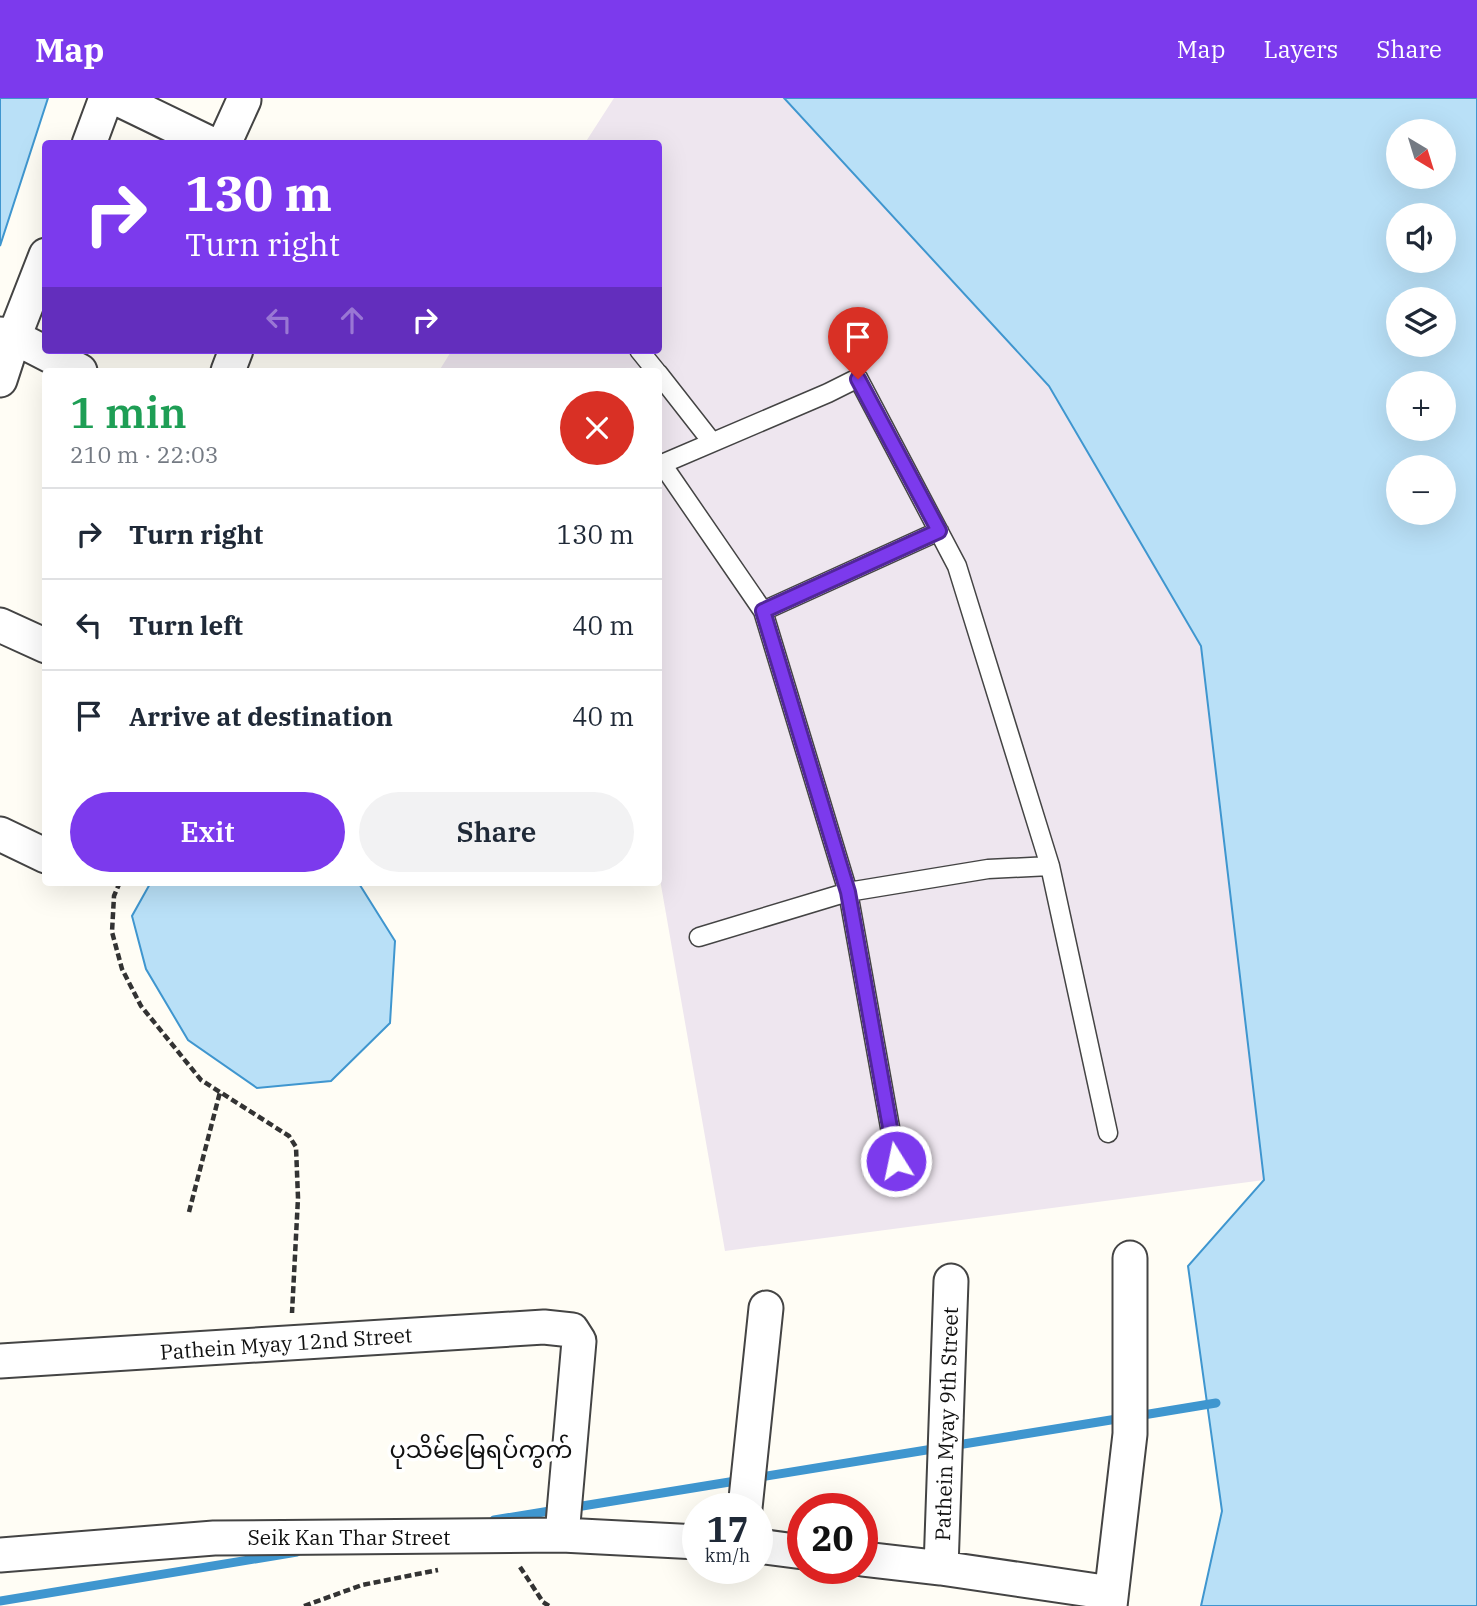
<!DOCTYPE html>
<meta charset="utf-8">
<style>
body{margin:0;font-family:"IBM Plex Serif","Noto Sans Myanmar",serif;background:#f2f2f3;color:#1f2937;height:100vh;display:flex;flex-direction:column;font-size:26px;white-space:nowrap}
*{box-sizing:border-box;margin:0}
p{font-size:23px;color:#747a83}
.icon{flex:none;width:38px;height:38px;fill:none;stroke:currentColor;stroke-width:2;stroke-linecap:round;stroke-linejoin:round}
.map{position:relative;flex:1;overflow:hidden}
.drawer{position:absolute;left:42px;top:270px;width:620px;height:518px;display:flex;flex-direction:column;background:#fff;border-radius:7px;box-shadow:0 7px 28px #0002}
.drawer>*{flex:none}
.top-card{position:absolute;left:42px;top:42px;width:620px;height:214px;border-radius:7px;box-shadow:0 7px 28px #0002;background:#7c3aed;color:#fff;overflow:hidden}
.needle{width:46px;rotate:142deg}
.buttons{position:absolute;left:1386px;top:21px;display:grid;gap:14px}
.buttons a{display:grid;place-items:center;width:70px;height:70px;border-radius:50%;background:#fff;box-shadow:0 7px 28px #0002;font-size:35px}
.speed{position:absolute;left:682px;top:1395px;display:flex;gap:14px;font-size:35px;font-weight:700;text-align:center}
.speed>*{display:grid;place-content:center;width:91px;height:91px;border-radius:50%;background:#fff;box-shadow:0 7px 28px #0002;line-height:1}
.speed small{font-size:18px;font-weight:400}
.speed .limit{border:10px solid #d22;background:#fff;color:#111}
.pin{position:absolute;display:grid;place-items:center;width:60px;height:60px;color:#fff;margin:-72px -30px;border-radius:50% 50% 50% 0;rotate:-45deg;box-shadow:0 0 7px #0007}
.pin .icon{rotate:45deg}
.me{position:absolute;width:77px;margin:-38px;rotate:350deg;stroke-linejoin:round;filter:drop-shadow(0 0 5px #0008)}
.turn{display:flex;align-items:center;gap:24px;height:147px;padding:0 28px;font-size:32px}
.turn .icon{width:91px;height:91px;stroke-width:2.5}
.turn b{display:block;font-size:49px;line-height:60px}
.lanes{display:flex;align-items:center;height:66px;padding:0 28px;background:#0003;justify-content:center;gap:35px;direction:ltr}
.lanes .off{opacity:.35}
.round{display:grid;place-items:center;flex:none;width:74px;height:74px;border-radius:37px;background:#f2f2f3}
.head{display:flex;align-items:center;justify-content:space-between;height:119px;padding:0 28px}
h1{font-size:42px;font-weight:600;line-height:52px;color:#1e9e55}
.primary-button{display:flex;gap:14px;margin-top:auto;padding:14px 28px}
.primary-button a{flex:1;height:80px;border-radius:42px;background:#7c3aed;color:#fff;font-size:28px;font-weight:600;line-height:80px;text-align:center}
.primary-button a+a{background:#f2f2f3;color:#1f2937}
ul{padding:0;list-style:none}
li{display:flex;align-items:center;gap:21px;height:91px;padding:0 28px;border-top:2px solid #e0e1e3}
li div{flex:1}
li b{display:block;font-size:26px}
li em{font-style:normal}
header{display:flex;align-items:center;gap:42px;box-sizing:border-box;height:98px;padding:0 35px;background:#7c3aed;color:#fff}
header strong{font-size:33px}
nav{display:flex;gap:38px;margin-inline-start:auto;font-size:24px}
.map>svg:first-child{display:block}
</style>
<header>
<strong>Map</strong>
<nav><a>Map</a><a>Layers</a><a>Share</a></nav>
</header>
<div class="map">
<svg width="1477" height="1508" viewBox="0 0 1477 1508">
<rect width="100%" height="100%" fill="#fffdf5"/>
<path fill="#eee6ef" d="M 614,0 L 784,0 L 1049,288 L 1201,548 L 1264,1082 L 725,1153 L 658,770 L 658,273 L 439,273 L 452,252 L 658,252 L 658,46 L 585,45 Z"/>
<path fill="#b9e0f7" stroke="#3f96cf" stroke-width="2" fill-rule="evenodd" d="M 0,0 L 48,0 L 0,148 Z
M 784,0 L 1477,0 L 1477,1508 L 1201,1508 L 1222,1413 L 1188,1168 L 1264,1082 L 1201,548 L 1049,288 ZM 1398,33 L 1444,33 L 1444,79 L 1398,79 ZM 1398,117 L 1444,117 L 1444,163 L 1398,163 ZM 1398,201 L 1444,201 L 1444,247 L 1398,247 ZM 1398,285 L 1444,285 L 1444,331 L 1398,331 ZM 1398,369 L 1444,369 L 1444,415 L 1398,415 Z
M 151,784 L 358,784 L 395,843 L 390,925 L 331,983 L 257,990 L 188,942 L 146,871 L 132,818 Z"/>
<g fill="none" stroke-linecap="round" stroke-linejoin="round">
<path stroke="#3f96cf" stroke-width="9" d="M 1137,1318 L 1216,1305
M 570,1410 L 1123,1320
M 494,1422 L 556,1412
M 0,1503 L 297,1454"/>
<defs>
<path id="service" d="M 639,252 L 656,273
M 658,275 L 712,344
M 662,366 L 828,295 L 858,280 L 957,468 L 1050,768 L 1108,1035
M 658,369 L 662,366 L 763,513 L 848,794 L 699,839
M 763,513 L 939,433
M 896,1063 L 848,794 L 988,771 L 1050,768"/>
<path id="minor" d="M 116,0 L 211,46
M 89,46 L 106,0
M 224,46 L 244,2
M 0,236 L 14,239 L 80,273
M 228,273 L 236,252
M 0,282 L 14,239 L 46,157
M 0,527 L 46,548
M 0,736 L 46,758
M 0,1263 L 544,1229 L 572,1232 L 579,1243 L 562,1437
M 745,1410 L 766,1210
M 758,1448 L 803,1454
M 0,1457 L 214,1440 L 562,1437 L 698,1444
M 863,1461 L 941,1470 L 1111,1495
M 941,1470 L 951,1183
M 1110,1508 L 1130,1336 L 1130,1160"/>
</defs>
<use href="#service" stroke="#444" stroke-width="21"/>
<use href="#minor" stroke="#444" stroke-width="37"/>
<path stroke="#333" stroke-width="4.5" stroke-dasharray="7 3.5" stroke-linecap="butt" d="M 120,784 L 114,798 L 112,834 L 122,871 L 141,908 L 201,982 L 289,1038 L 296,1049 L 298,1100 L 292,1215
M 189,1114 L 220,994
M 520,1469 L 543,1504 L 549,1508
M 304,1508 L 362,1487 L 438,1472"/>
<use href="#service" stroke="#fff" stroke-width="18"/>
<use href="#minor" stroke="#fff" stroke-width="33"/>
</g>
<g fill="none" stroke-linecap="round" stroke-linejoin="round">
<defs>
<path id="route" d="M 858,281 L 939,433 L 763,513 L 848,794 L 896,1063"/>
</defs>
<use href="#route" stroke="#51269a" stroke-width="18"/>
<use href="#route" stroke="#7c3aed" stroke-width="12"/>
</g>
<g text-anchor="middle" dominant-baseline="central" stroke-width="7" stroke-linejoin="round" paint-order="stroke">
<g font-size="21" fill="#111" stroke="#fff">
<text transform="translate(286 1245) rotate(-4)">Pathein Myay 12nd Street</text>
<text transform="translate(946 1326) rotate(-88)">Pathein Myay 9th Street</text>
<text x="349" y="1439">Seik Kan Thar Street</text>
</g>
<g font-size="24" fill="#111" stroke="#fff">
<text x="481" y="1351">ပုသိမ်မြေရပ်ကွက်</text>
</g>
</g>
</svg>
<div class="buttons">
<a><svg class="needle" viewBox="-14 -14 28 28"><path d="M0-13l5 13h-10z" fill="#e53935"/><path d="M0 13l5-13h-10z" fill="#747a83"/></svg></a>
<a><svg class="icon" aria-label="sound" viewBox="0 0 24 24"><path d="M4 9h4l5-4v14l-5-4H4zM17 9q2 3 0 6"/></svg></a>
<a><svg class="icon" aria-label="layers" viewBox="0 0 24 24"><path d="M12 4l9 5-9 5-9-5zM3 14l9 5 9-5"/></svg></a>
<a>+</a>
<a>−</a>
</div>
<div class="speed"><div>17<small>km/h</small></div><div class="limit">20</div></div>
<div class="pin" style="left:858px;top:281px;background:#d93025"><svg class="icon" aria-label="arrive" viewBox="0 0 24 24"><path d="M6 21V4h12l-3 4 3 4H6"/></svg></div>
<svg class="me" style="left:896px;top:1063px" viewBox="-20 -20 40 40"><circle r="17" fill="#7c3aed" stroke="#fff" stroke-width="3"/><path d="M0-11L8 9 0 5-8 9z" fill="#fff"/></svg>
<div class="top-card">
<div class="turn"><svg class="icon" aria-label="right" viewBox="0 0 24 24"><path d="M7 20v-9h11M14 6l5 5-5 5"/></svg><div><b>130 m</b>Turn right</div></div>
<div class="lanes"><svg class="icon off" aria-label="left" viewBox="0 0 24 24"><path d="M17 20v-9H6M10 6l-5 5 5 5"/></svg><svg class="icon off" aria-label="ahead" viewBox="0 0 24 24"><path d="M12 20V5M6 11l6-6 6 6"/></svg><svg class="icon" aria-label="right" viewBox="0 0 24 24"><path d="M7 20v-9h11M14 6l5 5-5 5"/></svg></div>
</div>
<section class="drawer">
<div class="head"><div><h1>1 min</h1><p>210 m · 22:03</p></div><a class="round" style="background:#d93025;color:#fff"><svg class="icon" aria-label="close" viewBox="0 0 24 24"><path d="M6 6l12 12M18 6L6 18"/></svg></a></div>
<ul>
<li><svg class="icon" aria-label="right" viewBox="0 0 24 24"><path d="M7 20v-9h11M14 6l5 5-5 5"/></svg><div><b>Turn right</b></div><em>130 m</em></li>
<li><svg class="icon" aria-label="left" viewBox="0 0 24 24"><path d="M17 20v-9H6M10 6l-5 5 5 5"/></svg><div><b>Turn left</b></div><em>40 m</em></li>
<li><svg class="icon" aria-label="arrive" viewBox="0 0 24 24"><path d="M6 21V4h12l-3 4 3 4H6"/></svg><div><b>Arrive at destination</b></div><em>40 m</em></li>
</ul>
<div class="primary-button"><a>Exit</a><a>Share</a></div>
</section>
</div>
